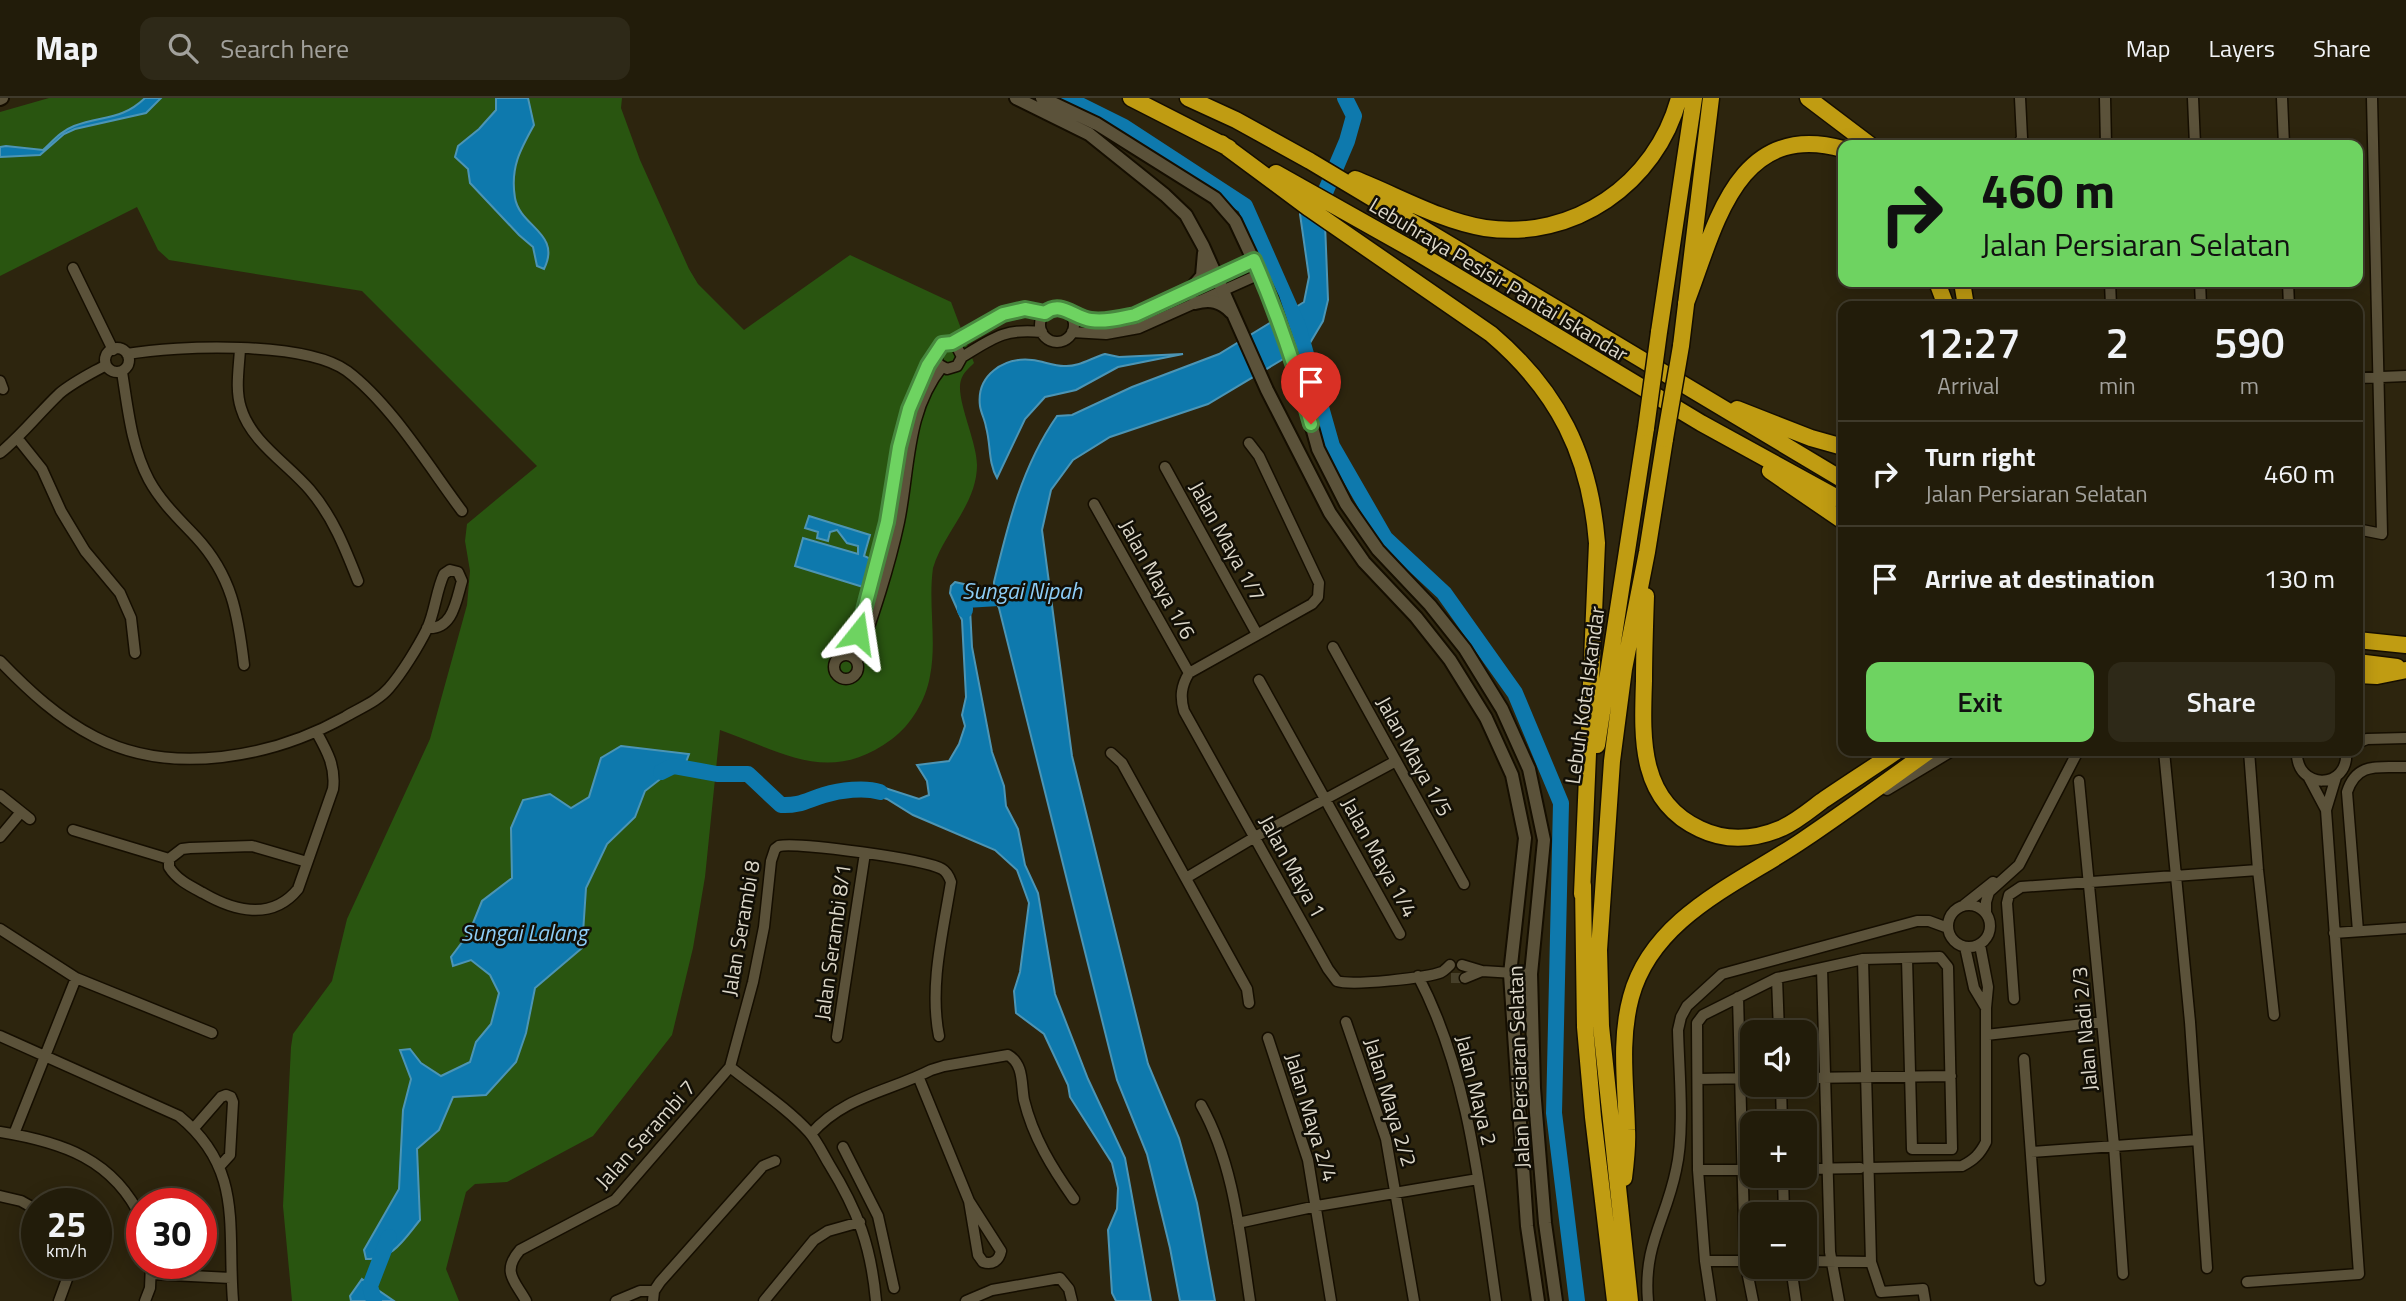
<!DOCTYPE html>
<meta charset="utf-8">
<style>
body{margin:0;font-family:"Titillium Web",sans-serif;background:#2e2918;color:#f1f3f6;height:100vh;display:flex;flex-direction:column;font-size:26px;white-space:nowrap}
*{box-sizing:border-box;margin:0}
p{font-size:23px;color:#a2a19c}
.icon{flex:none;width:38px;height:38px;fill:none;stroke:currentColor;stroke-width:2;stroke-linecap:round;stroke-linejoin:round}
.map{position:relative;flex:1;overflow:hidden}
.sheet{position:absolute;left:1838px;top:203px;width:525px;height:455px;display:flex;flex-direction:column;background:#221c0a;border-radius:14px;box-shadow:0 4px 18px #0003,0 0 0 2px #3f3a2b}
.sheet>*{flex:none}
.guide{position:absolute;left:1838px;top:42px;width:525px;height:147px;border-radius:14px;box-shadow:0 4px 18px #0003,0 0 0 2px #3f3a2b;background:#6ed361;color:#111;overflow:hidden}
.tools{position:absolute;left:1740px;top:922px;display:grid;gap:14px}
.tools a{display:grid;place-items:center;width:77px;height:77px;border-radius:14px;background:#221c0a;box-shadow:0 4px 18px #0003,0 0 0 2px #3f3a2b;font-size:35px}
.speed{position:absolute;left:21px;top:1090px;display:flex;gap:14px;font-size:35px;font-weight:700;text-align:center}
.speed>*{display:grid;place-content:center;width:91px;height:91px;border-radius:50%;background:#221c0a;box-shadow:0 4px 18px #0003,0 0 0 2px #3f3a2b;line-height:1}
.speed small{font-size:18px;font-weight:400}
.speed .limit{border:10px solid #d22;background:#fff;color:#111}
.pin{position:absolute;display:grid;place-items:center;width:60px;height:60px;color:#fff;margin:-72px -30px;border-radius:50% 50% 50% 0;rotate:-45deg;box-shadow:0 0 7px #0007}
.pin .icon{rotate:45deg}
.me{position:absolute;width:77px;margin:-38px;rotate:15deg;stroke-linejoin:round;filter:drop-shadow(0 0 5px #0008)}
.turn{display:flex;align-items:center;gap:24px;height:147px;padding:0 28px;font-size:32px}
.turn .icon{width:91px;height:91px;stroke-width:2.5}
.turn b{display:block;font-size:49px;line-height:60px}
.eta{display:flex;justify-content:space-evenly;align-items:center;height:119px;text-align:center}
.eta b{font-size:42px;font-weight:600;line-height:49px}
.cta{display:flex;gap:14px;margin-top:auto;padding:14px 28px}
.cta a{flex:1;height:80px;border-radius:14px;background:#6ed361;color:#111;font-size:28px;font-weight:600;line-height:80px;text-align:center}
.cta a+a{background:#2e2918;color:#f1f3f6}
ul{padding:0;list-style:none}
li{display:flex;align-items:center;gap:21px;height:105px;padding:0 28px;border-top:2px solid #3f3a2b}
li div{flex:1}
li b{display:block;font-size:26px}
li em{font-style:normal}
header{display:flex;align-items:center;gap:42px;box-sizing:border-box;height:98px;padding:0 35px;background:#221c0a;border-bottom:2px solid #3f3a2b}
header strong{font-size:33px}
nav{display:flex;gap:38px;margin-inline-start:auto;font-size:24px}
.search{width:490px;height:63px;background:#2e2918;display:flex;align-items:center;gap:18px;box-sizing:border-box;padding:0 24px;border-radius:14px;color:#a2a19c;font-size:26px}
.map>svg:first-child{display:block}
</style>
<header>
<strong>Map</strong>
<div class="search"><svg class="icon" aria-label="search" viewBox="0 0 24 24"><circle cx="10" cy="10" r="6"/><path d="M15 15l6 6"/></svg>Search here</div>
<nav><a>Map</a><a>Layers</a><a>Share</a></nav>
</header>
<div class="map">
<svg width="2406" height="1203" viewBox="0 0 2406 1203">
<rect width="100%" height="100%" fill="#2d250e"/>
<path fill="#295510" d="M 49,0 L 622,0 L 621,10 L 640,62 L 689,171 L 698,186 L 744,232 L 850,157 L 951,204 L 974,265 C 969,270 963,275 961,282 C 955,300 977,343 977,367 C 977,406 944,434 933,470 C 928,506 937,543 930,578 C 926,602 911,627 892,641 C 829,688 783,654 720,632 L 705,779 L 693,850 L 672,937 L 593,1038 L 507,1084 L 475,1086 L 466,1094 L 446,1171 L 459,1203 L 292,1203 L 283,1108 L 291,949 L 293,936 L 332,883 L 347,821 L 430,641 L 467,507 L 470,473 L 465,443 L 467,426 L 537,368 L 362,193 L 169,162 L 158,152 L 137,109 L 0,178 L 0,14 Z"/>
<path fill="#0e79ad" stroke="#4c95b5" stroke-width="2" d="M 145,0 L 161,0 L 146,15 L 75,31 L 64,36 L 40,57 L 0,59 L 0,49 L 6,48 L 43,52 C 53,43 61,33 74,28 C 102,17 121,23 145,0 Z
M 496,0 L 528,0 L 534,27 C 520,52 510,70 515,100 C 520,129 562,135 544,171 L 537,168 L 533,149 L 519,137 L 470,85 L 468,71 L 455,59 L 458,48 L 479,31 L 496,12 Z
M 1304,111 L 1325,125 L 1328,202 L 1323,223 L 1310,245 L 1208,306 L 1110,339 L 1073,362 L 1051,392 L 1042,432 L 1072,658 L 1148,966 L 1179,1040 L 1197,1105 L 1215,1203 L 1180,1203 L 1170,1150 L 1147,1056 L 1117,982 L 999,510 L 994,499 L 994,484 C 1008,426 1022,368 1057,318 L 1072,317 L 1132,289 L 1219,256 L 1304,204 L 1309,179 L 1300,116 Z
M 1105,256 L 1119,259 L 1183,256 L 1118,269 L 1076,292 L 1045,299 L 1025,321 L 997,380 C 988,364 991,347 986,329 C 985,322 981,315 980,308 C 976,277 1004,259 1032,262 C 1043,263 1053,268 1064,268 C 1079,269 1091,260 1105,256 Z
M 809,418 L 870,437 L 864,458 L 871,461 L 863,489 L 795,468 L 803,440 L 858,456 L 858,448 L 847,445 L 837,432 L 830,434 L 828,443 L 817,440 L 818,434 L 805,430 Z
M 955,484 L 968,487 L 976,495 L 977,505 L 970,510 L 972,549 L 992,654 L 1004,688 L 1006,708 L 1018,731 L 1025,767 L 1038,795 L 1055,896 L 1088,981 L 1125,1060 L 1151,1203 L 1116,1203 L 1112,1195 L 1108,1132 L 1117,1111 L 1118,1090 L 1112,1065 L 1070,999 L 1068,987 L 1044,936 L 1016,915 L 1014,893 L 1020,874 L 1029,805 L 1017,772 L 995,752 L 913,717 L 887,701 L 859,692 L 876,687 L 919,701 L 929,697 L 927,683 L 917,667 L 949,663 L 959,646 L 965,628 L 962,617 L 966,599 L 962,522 L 950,495 L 951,488 Z
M 621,648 L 689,656 L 685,667 L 668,675 L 645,693 L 635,719 L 607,746 L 586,790 L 582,850 L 535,890 L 526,935 L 516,964 L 486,997 L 453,999 L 439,1032 L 417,1051 L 420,1122 C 405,1140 392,1163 366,1161 L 364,1152 L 399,1091 L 403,1012 L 411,981 L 400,952 L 410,951 L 421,965 L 441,978 L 470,964 L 476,944 L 491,926 L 499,895 L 490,877 L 471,862 L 453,868 L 451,859 L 469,835 L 482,803 L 512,780 L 511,730 L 523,702 L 550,696 L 571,710 L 589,699 L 601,660 Z
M 362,1181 L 394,1203 L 351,1203 L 350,1198 Z"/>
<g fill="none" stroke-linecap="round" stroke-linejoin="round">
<path stroke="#0e79ad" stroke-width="16" d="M 1066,0 L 1124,29 L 1245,108 L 1298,228 L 1332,348 L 1385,440 L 1444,495 L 1515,595 L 1561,705 L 1554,1015 L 1577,1203
M 1318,111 L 1347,43 L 1354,18 L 1345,0
M 965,512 L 965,502 L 1016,499
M 661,674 L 673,668 L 717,676 L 748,676 L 781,707 C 800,708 807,702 824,697 C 840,692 865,689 880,694
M 374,1203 L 370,1188 L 389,1139"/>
<path stroke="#47402a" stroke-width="10" stroke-dasharray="10 5" stroke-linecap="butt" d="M 1451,880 L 1465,880"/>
<defs>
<path id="minor" d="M 2105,0 L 2106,47
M 2193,0 L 2195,47
M 2282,0 L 2284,47
M 2018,47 L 2022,40 L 2020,0
M 73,170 L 113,252
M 2110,184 L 2111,208
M 2200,184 L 2201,208
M 2288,184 L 2289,208
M1040 227a17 17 0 1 1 34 0a17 17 0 1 1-34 0Z
M 1066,212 C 1089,225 1110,223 1135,217 L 1254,162
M 1072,234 L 1106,236 L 1139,230 L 1260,176
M 952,245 C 986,224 1003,208 1045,215
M105 262a12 12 0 1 1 24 0a12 12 0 1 1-24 0Z
M 240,251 C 239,270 235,292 241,310 C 251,344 288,366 310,392 C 333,419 345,450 358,483
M 127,256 C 178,247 305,243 347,273 C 391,306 429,369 462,413
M 962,259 C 993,240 1004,230 1042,234
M 122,274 C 128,311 131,348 149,382 C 161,404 179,421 196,439 C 232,478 238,516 244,567
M 2357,280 L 2406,278
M 0,283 L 3,291
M 18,341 L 42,371 L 61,413 L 85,453 L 120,495 L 131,520 L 135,555
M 1249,345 L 1259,358 L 1319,485 L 1318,499 L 1312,506 L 1189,575 C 1181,588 1180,599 1184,613 L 1328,871 L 1337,883 C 1351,888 1427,880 1442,874 C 1443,874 1449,868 1450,867
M 0,355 C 22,337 39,315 59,296 C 73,284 90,276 106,267
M 1165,369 L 1257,536
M 1094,406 L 1189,575
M 2357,431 L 2382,436 L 2372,0
M 1333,549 L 1464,786
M834 569a12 12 0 1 1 24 0a12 12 0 1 1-24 0Z
M 848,557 C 860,535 864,510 871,486 C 876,465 883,445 887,424 C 899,368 900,310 933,260 C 939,250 943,241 956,247 L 962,259 L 957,268 L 947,271 L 938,266 L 936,256
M 0,563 C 29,593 58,620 95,639 C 172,679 273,659 345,619 C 360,610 378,603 389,590 C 402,575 418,549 427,531 C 435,514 436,493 444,476 L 450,472 L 458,474 L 462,483 C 456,503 453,532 427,530
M 857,564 C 873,518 889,471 899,424 C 910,370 906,314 942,269
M 1259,582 L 1400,836
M 2357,645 L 2367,641 L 2406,640
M 2164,653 L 2190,924 L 2207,1170
M 2249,653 L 2258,772 L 2274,917
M 2297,653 C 2295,693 2350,692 2346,653
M 1111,655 L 1122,665 L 1247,891 L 1249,905
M 2309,680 L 2326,712
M 2079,683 L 2114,1048 L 2123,1176
M 1887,692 L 1952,653
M 0,697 L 30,721
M 73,732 L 169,761
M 0,739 L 21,714
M 169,761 L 169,769 C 177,782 190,788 203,795 C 234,813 272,823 298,791 L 333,691 C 336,669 327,653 317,635
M 169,761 L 182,751 L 190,750 L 252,748 L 307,764
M 1186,780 L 1255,739 L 1396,663
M1948 828a21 21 0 1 1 42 0a21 21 0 1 1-42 0Z
M 1964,807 L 1993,784
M 1986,815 L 1986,804 L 1989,794 L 2019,767 L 2078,653
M 0,831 L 76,880 L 212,935
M 2358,833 L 2347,694 C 2357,663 2379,670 2406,669
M 2334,835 L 2406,830
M 1965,849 L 1974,890 L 1986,910 L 1988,889 L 1980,847
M 1863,861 L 1871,1164 L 1881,1194 L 1923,1191 L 1925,1203
M 1462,867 L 1482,873 L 1531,876
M 1822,870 L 1830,1154 L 1839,1203
M 1418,878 C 1470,977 1480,1094 1496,1203
M 1465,880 L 1482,873
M 1777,880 L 1779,934
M 1738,899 L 1745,1163 L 1753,1203
M 2014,901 L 2007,805 L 2009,797 L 2021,789 L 2258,772
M 1346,924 L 1386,1041 L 1414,1203
M 1986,937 L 2102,924
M 0,938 L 179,1018 C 244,1071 227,1129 233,1203
M 837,939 L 865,755
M 1268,940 L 1308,1062 L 1331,1203
M 2024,961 L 2040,1182
M 730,969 C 756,990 786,1009 809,1034 C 817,1043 823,1056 829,1066 C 858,1113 871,1148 876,1203
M 918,978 L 969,1103 L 1001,1153 C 999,1163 992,1167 983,1164 L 978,1157 L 969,1103
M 1804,980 L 1951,978
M 1698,981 L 1752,980
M 1781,987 L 1782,1026
M 1201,1007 C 1234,1066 1240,1137 1250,1203
M 194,1030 L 221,999 L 226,997 L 231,999 L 233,1004 L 230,1057 L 220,1068
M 0,1034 C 62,1044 114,1061 142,1122
M 14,1036 L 76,880
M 811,1036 C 844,998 888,994 931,972 L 944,968 L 1008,957 C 1024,966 1021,986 1024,1002 C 1033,1039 1052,1070 1074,1101
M 843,1049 L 878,1118 L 894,1190
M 2031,1054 L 2198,1042
M 1870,1070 L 1962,1068 C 1974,1062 1980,1056 1986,1044 L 1986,910
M 1804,1071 L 1860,1070
M 1698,1072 L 1752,1072
M 1783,1078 L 1784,1116
M 0,1098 L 21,1103 L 37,1112
M 1238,1125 L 1317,1108 L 1478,1081
M 1705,1163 L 1698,1072 L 1697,925 L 1703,917 L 1777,880 L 1863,861 L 1940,859 L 1948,869 L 1952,1051 L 1912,1051 L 1907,860
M 1804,1163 L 1871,1164
M 1791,1169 L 1796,1203
M 151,1176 L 231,1180
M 2247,1184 L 2359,1176 L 2326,712 L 2336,679
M 59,1203 L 67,1181 L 66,1166
M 145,1203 L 150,1190 L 151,1166
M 526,1203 C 515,1183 501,1174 520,1152 L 615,1102 L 730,969 L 753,884 L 764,829 L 771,763 L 775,751 L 779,748 C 799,744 924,761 942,771 C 947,774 949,778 951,784 C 943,834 929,888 939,938
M 616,1203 L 640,1193 L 654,1193
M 653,1203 L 654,1193 L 660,1184 L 763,1068 L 775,1063
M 764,1203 L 814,1142 L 828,1133 L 860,1124
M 966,1203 L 992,1192 L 1060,1180 L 1069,1191 L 1072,1203
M 1648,1203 C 1643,1147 1666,1122 1676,1072 C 1685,1033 1679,974 1678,932 L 1681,919 L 1687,908 L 1722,876 L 1917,823 L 1929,823 L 1948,830
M 1711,1203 L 1705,1163 L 1751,1163"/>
<path id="tertiary" d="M 1016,0 L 1089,36 L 1165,97 L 1186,117 L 1203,148 L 1267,292 L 1330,415 L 1364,464 L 1416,519 L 1450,562 L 1486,620 L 1512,677 L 1525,740 L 1510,876 L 1527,1128 L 1538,1203
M 1042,0 L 1097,26 L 1215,100 L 1235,123 L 1272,202 L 1297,275 L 1318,351 L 1346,406 L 1378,452 L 1430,507 L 1465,551 L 1502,611 L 1529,671 L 1544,742 L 1531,876 L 1534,990 L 1545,1125 L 1556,1203
M 0,1 L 2,0
M 1190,192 L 1202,178 L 1204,155
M 1195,205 C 1210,201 1221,203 1231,214"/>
<path id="trunk" d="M 1131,0 L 1229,50
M 1188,0 L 1236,22 L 1310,63 L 1843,382
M 1808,0 L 1870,47
M 1221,45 L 1310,111 L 1491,236 C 1558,293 1590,357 1597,445 L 1582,796
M 1276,75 L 1413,152 L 1701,325 L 1843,403
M 1355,81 C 1396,97 1441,123 1485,130 C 1573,143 1656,86 1679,0
M 1937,184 L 1946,208
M 1962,184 L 1966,208
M 1686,205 C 1715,131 1735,21 1843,51
M 1659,234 L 1694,0
M 1681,248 L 1711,0
M 1737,311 L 1811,340 L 1843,349
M 1770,373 L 1843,423
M 1646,498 C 1645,527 1644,555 1644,583 C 1642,641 1639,703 1700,731 C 1727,744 1756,741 1782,730 C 1797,723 1810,712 1822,703 C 1847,686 1872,670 1897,653
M 2357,542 L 2406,547
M 2357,564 L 2397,569
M 2357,577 L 2377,578 L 2406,572
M 1597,647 L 1646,330
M 1583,787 L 1585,929 L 1593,1019 L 1615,1203
M 1624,1080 C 1626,1064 1628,1048 1627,1032 C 1626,988 1619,943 1631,899 C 1653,818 1740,785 1803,742 C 1846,713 1887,683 1929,653
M 1630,1203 L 1601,928 L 1599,852 L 1612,663 L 1624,571 L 1647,454 L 1665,341"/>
</defs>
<use href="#minor" stroke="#150e00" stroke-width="13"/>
<use href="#tertiary" stroke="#150e00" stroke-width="16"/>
<use href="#trunk" stroke="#150e00" stroke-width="19"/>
<use href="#minor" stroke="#5b523a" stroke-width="10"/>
<use href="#tertiary" stroke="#5b523a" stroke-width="12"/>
<use href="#trunk" stroke="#c09c12" stroke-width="16"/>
<defs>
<path id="trunk-bridge" d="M 1646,330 L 1659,234
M 1665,341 L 1681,248"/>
</defs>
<use href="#trunk-bridge" stroke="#150e00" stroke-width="19" stroke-linecap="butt"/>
<use href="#trunk-bridge" stroke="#c09c12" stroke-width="16"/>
</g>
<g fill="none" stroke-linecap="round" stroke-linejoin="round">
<defs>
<path id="route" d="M 858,535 L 887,424 L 899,349 L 909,311 L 928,267 L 942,246 L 952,245 L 1003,216 L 1025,211 L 1045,215 C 1061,202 1074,220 1091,222 C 1106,224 1121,220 1135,217 L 1254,162 C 1277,215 1296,270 1311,326"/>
</defs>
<use href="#route" stroke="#48893f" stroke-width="18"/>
<use href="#route" stroke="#6ed361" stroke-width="12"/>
</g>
<g text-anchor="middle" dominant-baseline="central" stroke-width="5" stroke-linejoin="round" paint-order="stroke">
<g font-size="21" fill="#dbd6c8" stroke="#120f06">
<text transform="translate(1499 181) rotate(31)">Lebuhraya Pesisir Pantai Iskandar</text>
<text transform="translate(1228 443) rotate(61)">Jalan Maya 1/7</text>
<text transform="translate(1158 481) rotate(61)">Jalan Maya 1/6</text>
<text transform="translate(1584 597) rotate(-82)">Lebuh Kota Iskandar</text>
<text transform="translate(1415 658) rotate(61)">Jalan Maya 1/5</text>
<text transform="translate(1380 759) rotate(61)">Jalan Maya 1/4</text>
<text transform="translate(1293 768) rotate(61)">Jalan Maya 1</text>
<text transform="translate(740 830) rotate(-80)">Jalan Serambi 8</text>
<text transform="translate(832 844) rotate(-82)">Jalan Serambi 8/1</text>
<text transform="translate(2084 931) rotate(-95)">Jalan Nadi 2/3</text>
<text transform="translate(1518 969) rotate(-92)">Jalan Persiaran Selatan</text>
<text transform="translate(1477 992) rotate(76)">Jalan Maya 2</text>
<text transform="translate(1391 1004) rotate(73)">Jalan Maya 2/2</text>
<text transform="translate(1312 1019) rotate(73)">Jalan Maya 2/4</text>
<text transform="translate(645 1036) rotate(-48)">Jalan Serambi 7</text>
</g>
<g font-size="23" font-style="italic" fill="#8dcdf7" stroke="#120f06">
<text x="1022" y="492">Sungai Nipah</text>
<text x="524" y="834">Sungai Lalang</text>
</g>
</g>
</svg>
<div class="tools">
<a><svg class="icon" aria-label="sound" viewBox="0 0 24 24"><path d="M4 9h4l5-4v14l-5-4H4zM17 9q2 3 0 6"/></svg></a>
<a>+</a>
<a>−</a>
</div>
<div class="speed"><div>25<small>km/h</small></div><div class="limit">30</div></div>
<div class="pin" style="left:1311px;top:326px;background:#d93025"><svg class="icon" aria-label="arrive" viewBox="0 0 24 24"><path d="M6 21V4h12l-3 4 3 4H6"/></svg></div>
<svg class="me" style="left:858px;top:535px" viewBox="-20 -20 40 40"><path d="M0-17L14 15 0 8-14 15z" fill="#6ed361" stroke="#fff" stroke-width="4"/></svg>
<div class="guide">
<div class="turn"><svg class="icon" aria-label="right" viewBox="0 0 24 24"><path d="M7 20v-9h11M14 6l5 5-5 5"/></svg><div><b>460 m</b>Jalan Persiaran Selatan</div></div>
</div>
<section class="sheet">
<div class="eta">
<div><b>12:27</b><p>Arrival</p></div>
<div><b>2</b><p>min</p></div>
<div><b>590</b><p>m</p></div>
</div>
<ul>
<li><svg class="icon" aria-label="right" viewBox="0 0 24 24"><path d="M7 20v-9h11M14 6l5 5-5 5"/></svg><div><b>Turn right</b><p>Jalan Persiaran Selatan</p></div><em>460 m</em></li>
<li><svg class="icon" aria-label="arrive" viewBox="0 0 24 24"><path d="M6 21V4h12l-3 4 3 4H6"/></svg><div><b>Arrive at destination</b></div><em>130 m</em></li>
</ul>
<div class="cta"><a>Exit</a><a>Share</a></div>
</section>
</div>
